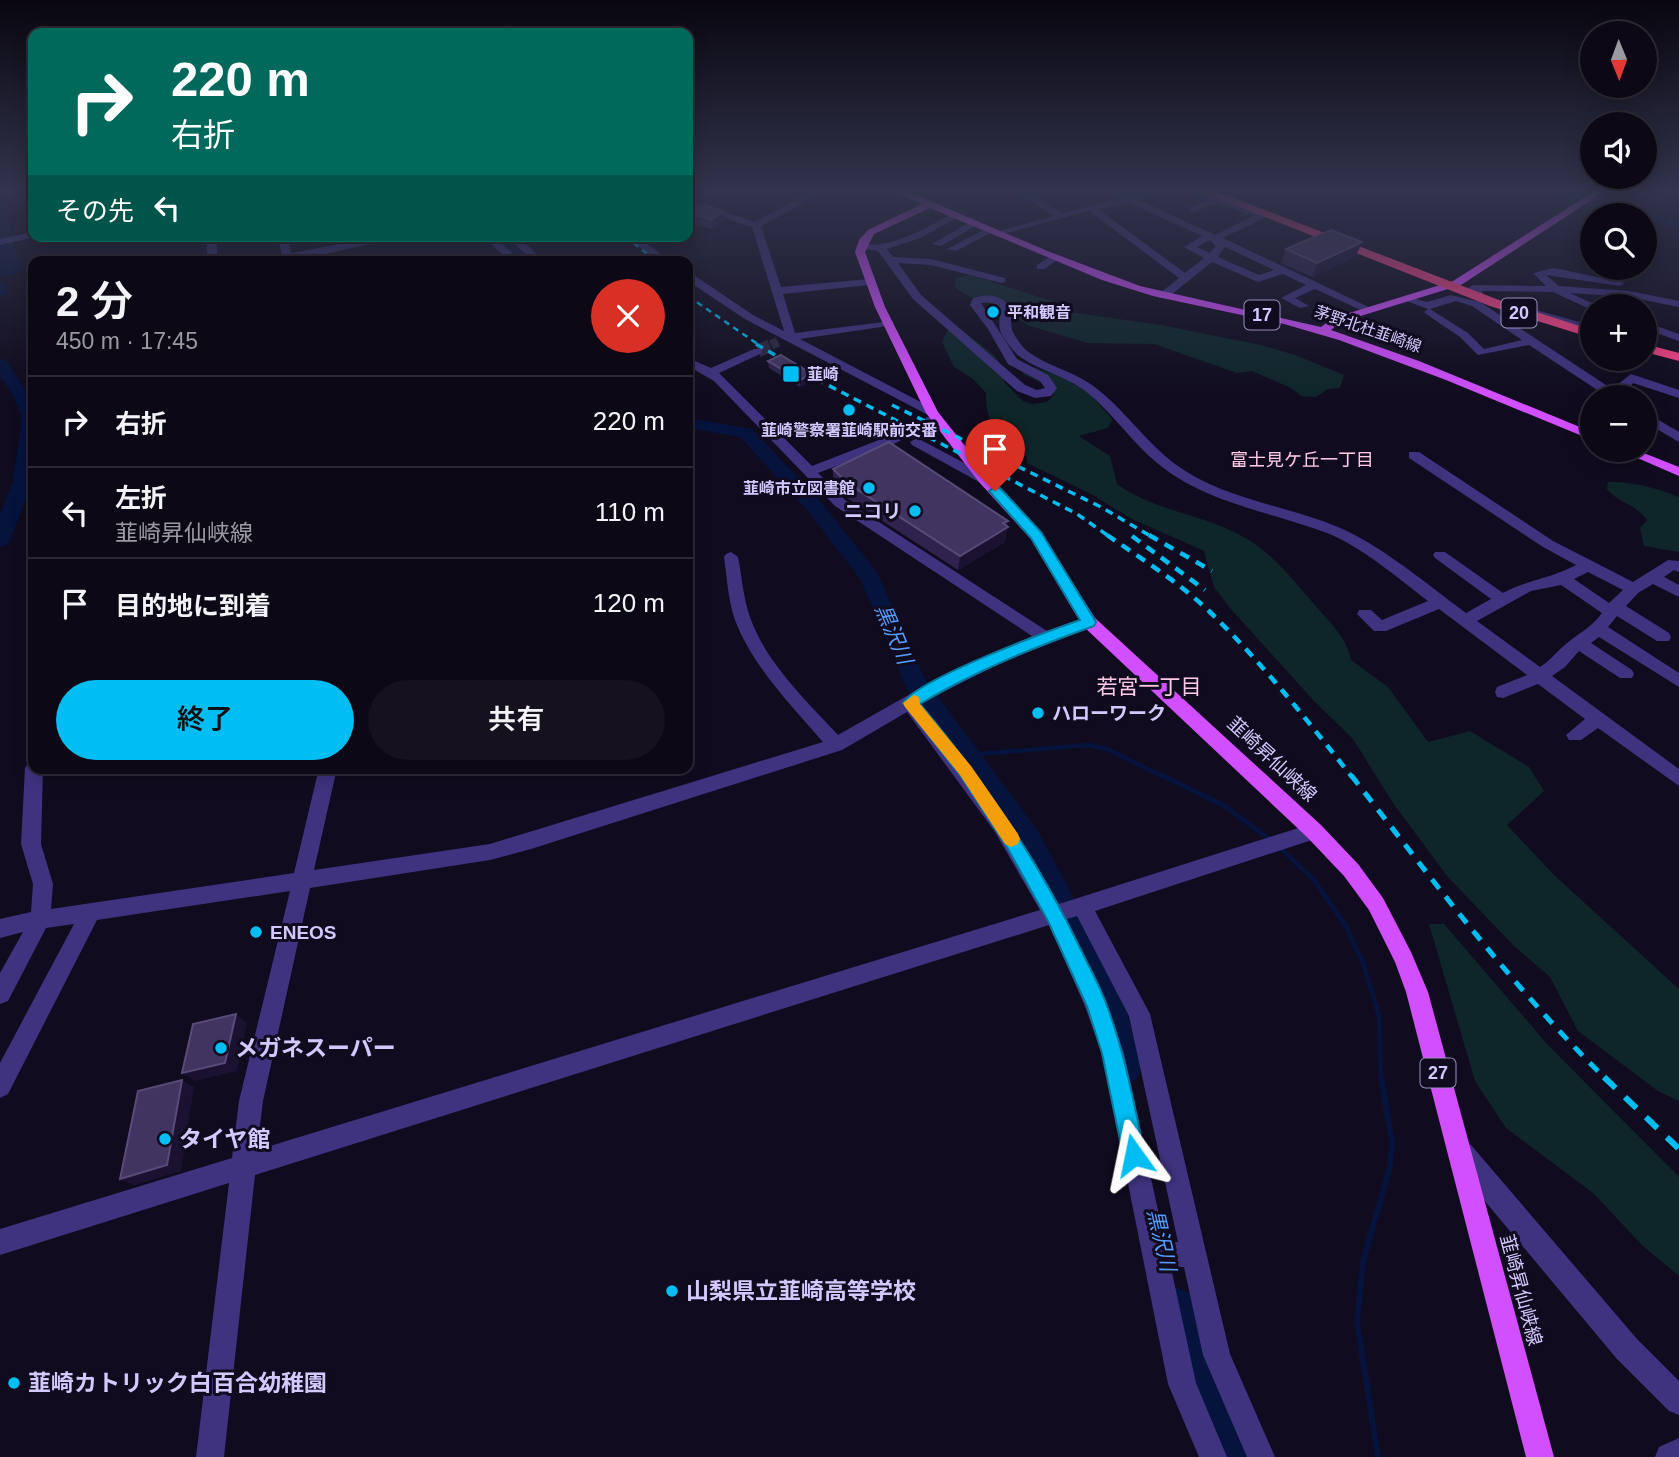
<!DOCTYPE html>
<html lang="ja">
<meta charset="utf-8">
<style>
body{margin:0;font-family:Arial,"Noto Sans JP",sans-serif;background:#15111f;color:#f1f3f6;height:100vh;display:flex;flex-direction:column;font-size:26px;white-space:nowrap}
*{box-sizing:border-box;margin:0}
p{font-size:23px;color:#9a9aa1}
.icon{flex:none;width:38px;height:38px;fill:none;stroke:currentColor;stroke-width:2;stroke-linecap:round;stroke-linejoin:round}
.map{position:relative;flex:1;overflow:hidden}
.side{position:absolute;left:28px;top:256px;width:665px;height:518px;display:flex;flex-direction:column;background:#0c0816;border-radius:14px;box-shadow:0 4px 18px #0003,0 0 0 2px #2c2935}
.side>*{flex:none}
.top-card{position:absolute;left:28px;top:28px;width:665px;height:214px;border-radius:14px;box-shadow:0 4px 18px #0003,0 0 0 2px #2c2935;background:#00695c;color:#fff;overflow:hidden}
.needle{width:46px;rotate:179deg}
.fabs{position:absolute;left:1580px;top:21px;display:grid;gap:14px}
.fabs a{display:grid;place-items:center;width:77px;height:77px;border-radius:50%;background:#0c0816;box-shadow:0 4px 18px #0003,0 0 0 2px #2c2935;font-size:35px}
.pin{position:absolute;display:grid;place-items:center;width:60px;height:60px;color:#fff;margin:-72px -30px;border-radius:50% 50% 50% 0;rotate:-45deg;box-shadow:0 0 7px #0007}
.pin .icon{rotate:45deg}
.me{position:absolute;width:77px;margin:-38px;rotate:348deg;stroke-linejoin:round;filter:drop-shadow(0 0 5px #0008)}
.turn{display:flex;align-items:center;gap:24px;height:147px;padding:0 28px;font-size:32px}
.turn .icon{width:91px;height:91px;stroke-width:2.5}
.turn b{display:block;font-size:49px;line-height:60px}
.then{display:flex;align-items:center;height:66px;padding:0 28px;background:#0003;gap:14px;font-size:26px}
.round{display:grid;place-items:center;flex:none;width:74px;height:74px;border-radius:37px;background:#15111f}
.head{display:flex;align-items:center;justify-content:space-between;height:119px;padding:0 28px}
h1{font-size:42px;font-weight:600;line-height:52px}
.primary-button{display:flex;gap:14px;margin-top:auto;padding:14px 28px}
.primary-button a{flex:1;height:80px;border-radius:42px;background:#00bef3;color:#111;font-size:28px;font-weight:600;line-height:80px;text-align:center}
.primary-button a+a{background:#15111f;color:#f1f3f6}
ul{padding:0;list-style:none}
li{display:flex;align-items:center;gap:21px;height:91px;padding:0 28px;border-top:2px solid #2c2935}
li div{flex:1}
li b{display:block;font-size:26px}
li em{font-style:normal}
.map>svg:first-child{display:block}
</style>
<div class="map">
<svg width="1679" height="1457" viewBox="0 0 1679 1457">
<rect width="100%" height="100%" fill="#100b1e"/>
<path fill="#0e2629" d="M 970,275 L 1052,301 L 1069,312 L 1161,325 L 1261,345 L 1295,355 L 1344,375 L 1340,388 L 1328,389 L 1316,397 L 1301,396 L 1291,388 L 1252,371 L 1237,373 L 1154,344 L 1088,343 L 1030,326 L 992,304 L 966,295 L 955,287 L 956,278 Z
M 957,326 L 995,356 L 1003,369 L 1004,382 L 1023,401 L 1032,404 L 1047,402 L 1054,395 L 1042,383 L 1023,374 L 1019,363 L 1071,379 L 1091,395 L 1112,419 L 1108,428 L 1079,436 L 1110,456 L 1117,484 C 1152,510 1201,514 1240,535 C 1270,550 1292,579 1314,604 C 1330,623 1346,636 1351,660 L 1388,687 L 1428,742 L 1470,731 L 1529,767 L 1544,791 L 1507,825 L 1554,875 L 1679,989 L 1679,1101 L 1658,1091 L 1578,1031 L 1550,977 L 1513,945 L 1447,876 L 1393,803 L 1353,739 L 1313,700 L 1230,608 L 1214,587 L 1204,551 L 1130,518 L 1091,494 L 1027,463 L 1026,452 C 999,440 985,424 986,393 L 973,379 L 954,367 L 942,342 L 947,331 Z
M 1608,482 C 1631,481 1657,488 1679,497 L 1679,552 L 1644,546 L 1640,528 L 1647,520 C 1632,501 1622,506 1607,489 Z
M 1429,924 L 1444,924 L 1548,1045 L 1679,1177 L 1679,1276 L 1643,1246 L 1593,1193 L 1506,1128 L 1475,1081 Z"/>
<path fill="#06133c" d="M 1543,192 L 1570,192 L 1679,220 L 1679,228 L 1645,221 L 1645,215 L 1612,214 Z
M 0,201 L 9,223 L 20,271 L 0,277 Z"/>
<g fill="none" stroke-linecap="round" stroke-linejoin="round">
<path stroke="#06133c" stroke-width="4.5" d="M 967,755 L 1089,745 L 1107,749 L 1164,777"/>
<path stroke="#06133c" stroke-width="5" d="M 1161,775 L 1223,805 L 1271,840
M 1278,846 L 1314,880 L 1346,926 L 1363,963 L 1379,1016 L 1381,1079"/>
<path stroke="#06133c" stroke-width="6" d="M 1378,1457 L 1357,1322 L 1363,1262 L 1390,1166 L 1392,1142 L 1381,1077"/>
<path fill="#06133c" fill-rule="evenodd" d="M 491,236 L 506,236 L 533,261 L 517,261 Z
M 0,283 L 5,284 L 8,293 L 0,298 Z
M 0,359 L 6,360 L 33,402 L 33,481 L 10,540 L 7,545 L 0,547 L 0,515 L 13,481 L 22,418 L 13,395 L 0,376 Z
M 688,418 L 752,429 L 821,502 L 877,572 L 925,679 L 1038,831 L 1068,887 L 1123,996 L 1142,1068 L 1137,1079 L 1126,1084 L 1115,1079 L 1093,998 L 1048,905 L 1018,847 L 907,689 L 860,579 L 807,510 L 740,437 L 688,428 Z
M 1177,1287 L 1190,1293 L 1224,1398 L 1249,1457 L 1209,1457 L 1185,1401 L 1158,1306 L 1164,1293 Z"/>
<path stroke="#2e2740" stroke-width="10" stroke-dasharray="10 5" stroke-linecap="butt" d="M 771,345 L 778,342"/>
<path stroke="#2e2740" stroke-width="13" stroke-dasharray="13 6" stroke-linecap="butt" d="M 758,351 L 774,344"/>
<path fill="#3f3380" fill-rule="evenodd" d="M 811,192 L 823,192 L 761,226 L 781,287 L 869,279 L 874,282 L 869,285 L 783,294 L 795,333 L 892,321 L 894,323 L 888,326 L 800,339 L 936,410 L 942,418 L 894,444 L 818,473 L 845,500 L 1047,631 L 1089,616 L 1097,622 L 1095,626 L 1000,663 L 920,704 L 1008,820 L 1059,904 L 1314,823 L 1321,825 L 1324,831 L 1321,837 L 1095,911 L 1150,1014 L 1230,1354 L 1275,1457 L 1247,1457 L 1203,1355 L 1184,1267 L 1171,1268 L 1196,1383 L 1227,1457 L 1199,1457 L 1168,1384 L 1102,1053 L 1084,1004 L 1049,925 L 255,1175 L 224,1457 L 196,1457 L 229,1183 L 0,1255 L 0,1229 L 232,1158 L 239,1101 L 290,891 L 97,920 L 8,1094 L 0,1098 L 0,1063 L 74,924 L 46,928 L 8,1001 L 0,1004 L 0,973 L 23,932 L 0,938 L 0,919 L 31,912 L 33,884 L 21,844 L 25,768 L 28,763 L 33,761 L 33,768 L 43,768 L 41,844 L 53,884 L 51,909 L 294,873 L 319,768 L 337,768 L 314,870 L 490,844 L 823,742 C 791,705 753,667 735,620 C 728,600 727,578 724,557 L 726,554 L 731,552 L 738,557 C 742,577 743,597 750,617 C 766,663 806,700 838,735 L 933,681 L 1032,636 L 835,506 L 714,381 L 688,366 L 688,358 L 711,368 L 754,349 L 762,349 L 762,353 L 719,373 L 812,466 L 884,438 L 930,416 L 745,319 L 688,281 L 688,273 L 692,274 L 753,315 L 784,331 L 752,227 L 688,206 L 688,200 L 755,222 ZM 907,712 L 995,832 L 1040,910 L 257,1150 L 263,1101 L 310,888 L 490,860 L 531,849 L 842,750 ZM 1077,916 L 1129,1016 L 1178,1242 L 1165,1243 L 1124,1053 L 1103,997 L 1067,919 Z
M 1017,192 L 1028,192 L 1062,213 L 1121,199 L 1110,192 L 1122,192 L 1131,196 L 1142,192 L 1155,192 L 1139,200 L 1215,235 L 1253,216 L 1216,203 L 1195,212 L 1189,212 L 1189,208 L 1208,200 L 1191,192 L 1205,192 L 1260,212 L 1269,211 L 1271,213 L 1265,218 L 1224,237 L 1225,239 L 1375,310 L 1365,312 L 1315,289 L 1295,298 L 1309,306 L 1300,308 L 1281,298 L 1306,285 L 1283,274 L 1258,282 L 1212,262 L 1167,298 L 1159,298 L 1159,294 L 1179,278 L 1089,211 L 996,236 L 996,232 L 1053,216 ZM 1130,203 L 1202,236 L 1184,247 L 1204,258 L 1185,273 L 1098,209 ZM 1210,240 L 1216,246 L 1210,253 L 1197,247 ZM 1225,247 L 1274,270 L 1259,275 L 1218,257 Z
M 954,213 L 962,215 L 920,238 L 887,249 L 893,257 L 931,259 L 1005,278 L 1005,282 L 1001,283 L 931,265 L 898,263 L 921,295 L 1025,385 L 1037,390 L 1045,388 L 1040,381 L 1008,364 L 988,329 L 970,305 L 973,298 C 985,295 993,294 1003,300 C 1015,308 1009,317 1012,329 C 1013,335 1022,346 1026,350 C 1047,367 1075,371 1096,388 C 1121,407 1140,434 1164,455 C 1212,498 1280,503 1338,527 C 1381,545 1428,585 1466,613 L 1491,599 L 1435,558 L 1433,555 L 1435,552 L 1445,552 L 1503,593 C 1527,580 1552,578 1576,565 L 1543,547 L 1409,458 L 1409,452 L 1419,452 L 1553,541 L 1633,582 L 1668,560 L 1679,561 L 1679,572 L 1674,570 L 1664,577 L 1679,585 L 1679,597 L 1653,584 L 1638,593 L 1626,606 L 1669,633 L 1671,637 L 1669,641 L 1657,641 L 1617,616 L 1608,627 L 1679,673 L 1679,687 L 1599,637 L 1591,643 L 1632,670 L 1634,674 L 1632,678 L 1620,678 L 1579,651 L 1565,667 L 1552,676 L 1679,769 L 1679,786 L 1598,728 L 1581,740 L 1569,740 L 1566,735 L 1585,719 L 1538,684 L 1503,698 L 1497,697 L 1495,692 L 1497,687 L 1527,675 L 1439,609 L 1386,631 L 1374,631 L 1357,614 L 1359,610 L 1371,610 L 1382,620 L 1428,601 C 1399,579 1362,547 1327,533 C 1269,511 1204,503 1156,462 C 1132,442 1113,414 1089,394 C 1068,376 1041,372 1019,356 C 1013,351 1002,337 1000,330 C 997,317 1007,299 981,303 L 1017,359 L 1048,375 L 1057,388 L 1051,396 L 1035,398 L 1017,391 L 913,299 L 878,251 L 856,247 C 864,242 873,246 882,244 C 908,239 931,225 954,213 ZM 1588,572 L 1623,590 L 1609,603 L 1574,579 ZM 1561,585 L 1602,613 C 1592,627 1579,633 1566,644 C 1557,651 1551,660 1540,667 L 1477,621 L 1531,591 Z
M 972,221 L 980,223 L 941,246 L 932,244 Z
M 988,228 L 996,230 L 956,251 L 947,249 Z
M 33,232 L 33,236 L 36,237 L 0,245 L 0,239 Z
M 206,236 L 216,236 L 218,261 L 208,261 Z
M 278,236 L 288,236 L 291,253 L 384,236 L 407,236 L 293,261 L 260,261 L 282,255 Z
M 482,236 L 493,236 L 521,261 L 510,261 Z
M 506,236 L 517,236 L 544,261 L 533,261 Z
M 625,236 L 637,236 L 670,261 L 658,261 Z
M 1052,255 L 1061,257 L 1045,269 L 1037,269 L 1037,265 Z
M 1554,268 L 1625,283 L 1620,286 L 1546,275 L 1559,286 L 1629,291 L 1679,301 L 1679,307 L 1629,297 L 1570,293 L 1596,305 L 1592,310 L 1553,292 L 1482,291 L 1483,294 L 1478,297 L 1468,288 L 1473,285 L 1546,286 L 1533,273 Z
M 1451,295 L 1480,302 L 1612,389 L 1631,374 L 1679,390 L 1679,398 L 1633,383 L 1626,392 L 1620,394 L 1622,397 L 1608,397 L 1529,345 L 1478,355 L 1460,337 L 1426,314 L 1424,312 L 1428,309 L 1401,299 L 1406,296 L 1427,302 ZM 1456,301 L 1472,306 L 1522,340 L 1484,349 L 1468,333 L 1430,309 Z
M 1536,310 L 1590,325 L 1592,327 L 1586,330 L 1532,315 L 1530,313 Z
M 1645,322 L 1679,334 L 1679,341 L 1645,329 Z
M 1645,412 L 1679,432 L 1679,442 L 1645,422 Z
M 917,438 L 989,476 L 991,479 L 989,482 L 979,482 L 912,445 L 910,442 Z
M 1462,1142 L 1471,1145 L 1637,1339 L 1679,1381 L 1679,1415 L 1669,1411 L 1617,1359 L 1453,1163 L 1450,1154 L 1453,1145 Z
M 1679,1438 L 1679,1457 L 1655,1457 L 1659,1447 Z"/>
<path fill="#d24fff" fill-rule="evenodd" d="M 896,192 L 909,192 L 1050,252 L 1140,286 L 1321,327 L 1333,318 L 1453,281 L 1593,192 L 1604,192 L 1461,285 L 1341,322 L 1331,330 L 1419,361 L 1592,432 L 1592,440 L 1446,380 L 1339,340 L 1284,324 L 1153,296 L 1102,280 L 930,208 L 874,234 L 865,252 L 885,307 L 938,412 L 989,476 L 1041,533 L 1095,618 L 1321,825 L 1358,864 L 1383,898 L 1411,952 L 1428,992 L 1554,1457 L 1526,1457 L 1406,992 L 1395,962 L 1369,910 L 1344,876 L 1307,837 L 1083,626 L 1031,539 L 979,482 L 926,413 L 875,307 L 855,252 L 859,240 L 868,230 L 922,204 Z
M 1619,450 L 1636,450 L 1679,467 L 1679,476 Z"/>
<path fill="#ff4387" fill-rule="evenodd" d="M 1202,192 L 1218,192 L 1499,300 L 1592,330 L 1592,338 L 1490,306 Z
M 1645,344 L 1679,353 L 1679,361 L 1645,352 Z"/>
<path stroke="#00bef3" stroke-width="2.5" stroke-dasharray="6 5" stroke-linecap="butt" d="M 625,236 L 656,261
M 688,296 L 759,345"/>
<path stroke="#00bef3" stroke-width="3.5" stroke-dasharray="8 6" stroke-linecap="butt" d="M 756,344 L 820,381 L 1077,514 L 1110,537
M 892,405 L 1101,507 L 1152,537"/>
<path stroke="#00bef3" stroke-width="4.5" stroke-dasharray="10 8" stroke-linecap="butt" d="M 1107,535 C 1142,559 1180,583 1211,613 C 1263,664 1307,720 1352,777
M 1149,535 L 1212,571
M 1132,536 L 1205,590"/>
<path stroke="#00bef3" stroke-width="5" stroke-dasharray="12 10" stroke-linecap="butt" d="M 1351,775 C 1432,879 1511,986 1606,1079"/>
<path stroke="#00bef3" stroke-width="6" stroke-dasharray="16 13" stroke-linecap="butt" d="M 1604,1077 L 1679,1149"/>
</g>
<path fill="#2f224d" d="M 690,214 L 725,221 L 713,229 L 691,224 Z
M 1286,249 L 1356,256 L 1312,277 L 1281,263 Z
M 768,361 L 812,381 L 800,387 L 769,368 Z
M 833,469 L 1008,521 L 1005,542 L 958,570 L 847,498 L 833,484 Z"/>
<path fill="#1b1232" d="M 724,211 L 725,221 L 713,229 L 712,219 Z
M 1362,242 L 1356,256 L 1312,277 L 1317,263 Z
M 812,374 L 812,381 L 800,387 L 800,380 Z
M 1008,521 L 1005,542 L 958,570 L 960,556 L 1003,523 Z
M 236,1014 L 247,1023 L 237,1071 L 195,1081 L 182,1073 Z
M 182,1080 L 194,1087 L 181,1171 L 134,1185 L 120,1179 Z"/>
<path fill="#413460" stroke="#584b79" stroke-width="2" d="M 704,205 L 724,211 L 712,219 L 690,214 Z
M 1331,230 L 1362,242 L 1317,263 L 1286,249 Z
M 781,355 L 812,374 L 800,380 L 768,361 Z
M 889,442 L 1008,521 L 1003,523 L 1008,527 L 960,556 L 847,483 L 833,469 Z
M 236,1014 L 225,1063 L 182,1073 L 193,1024 Z
M 182,1080 L 167,1165 L 120,1179 L 138,1091 Z"/>
<linearGradient id="sky" x2="0" y2="1"><stop stop-color="#090610"/><stop offset="0.48" stop-color="#31344c"/><stop offset="1" stop-color="#31344c" stop-opacity="0"/></linearGradient>
<rect width="1679" height="396" fill="url(#sky)"/>
<path fill="#00bef3" stroke="#007c9e" stroke-width="2" d="M 995,487 L 1000,488 L 1041,532 L 1096,622 L 1094,626 C 1034,647 974,671 920,704 C 984,781 1037,858 1080,948 C 1089,967 1100,986 1107,1006 C 1125,1054 1134,1104 1145,1155 L 1142,1162 L 1134,1166 L 1126,1162 L 1123,1155 L 1102,1053 L 1087,1006 L 1048,921 L 1007,847 L 960,775 L 903,703 C 918,679 1048,631 1080,620 L 1031,538 L 989,491 Z"/>
<path fill="#f59e0b" d="M 914,695 L 919,697 L 920,704 L 971,766 L 1018,834 L 1020,839 L 1018,844 L 1011,847 L 1005,844 L 960,775 L 905,707 L 903,703 Z"/>
<g fill="#00bef3" stroke="#100b1e" stroke-width="2.5">
<circle cx="993" cy="312" r="7"/>
<rect x="782" y="365" width="18" height="18" rx="3.5"/>
<circle cx="849" cy="410" r="7"/>
<circle cx="869" cy="488" r="7"/>
<circle cx="915" cy="511" r="7"/>
<circle cx="1038" cy="713" r="7"/>
<circle cx="256" cy="932" r="7"/>
<circle cx="221" cy="1048" r="7"/>
<circle cx="165" cy="1139" r="7"/>
<circle cx="672" cy="1291" r="7"/>
<circle cx="14" cy="1383" r="7"/>
</g>
<g text-anchor="middle" dominant-baseline="central" stroke-width="6" stroke-linejoin="round" paint-order="stroke">
<g font-size="16" font-weight="bold" fill="#d5c8ff" stroke="#100b1e" text-anchor="start">
<text x="1007" y="312">平和観音</text>
<text x="807" y="374">韮崎</text>
<text x="849" y="430" text-anchor="middle">韮崎警察署韮崎駅前交番</text>
<text x="855" y="488" text-anchor="end">韮崎市立図書館</text>
</g>
<g font-size="16" fill="#d5c8ff" stroke="#100b1e">
<text transform="translate(1368 329) rotate(19)">茅野北杜韮崎線</text>
</g>
<g fill="#100b1e" stroke="#9a8fbc" stroke-width="2">
<rect x="1501.5" y="298.5" width="35" height="29" rx="5"/>
<rect x="1244.5" y="300.5" width="35" height="29" rx="5"/>
<rect x="1420.5" y="1058.5" width="35" height="29" rx="5"/>
</g>
<g font-size="18" font-weight="bold" fill="#d5c8ff">
<text x="1519" y="313">20</text>
<text x="1262" y="315">17</text>
<text x="1438" y="1073">27</text>
</g>
<g font-size="18" fill="#ffcae6" stroke="#100b1e">
<text x="1302" y="460">富士見ケ丘一丁目</text>
</g>
<g font-size="19" font-weight="bold" fill="#d5c8ff" stroke="#100b1e" text-anchor="start">
<text x="901" y="511" text-anchor="end">ニコリ</text>
<text x="1052" y="713">ハローワーク</text>
<text x="270" y="932">ENEOS</text>
</g>
<g font-size="19" fill="#d5c8ff" stroke="#100b1e">
<text transform="translate(1272 759) rotate(43)">韮崎昇仙峡線</text>
<text transform="translate(1521 1290) rotate(75)">韮崎昇仙峡線</text>
</g>
<g font-size="21" font-style="italic" fill="#569dff" stroke="#100b1e">
<text transform="translate(894 634) rotate(67)">黒沢川</text>
<text transform="translate(1162 1240) rotate(77)">黒沢川</text>
</g>
<g font-size="21" fill="#ffcae6" stroke="#100b1e">
<text x="1149" y="686">若宮一丁目</text>
</g>
<g font-size="23" font-weight="bold" fill="#d5c8ff" stroke="#100b1e" text-anchor="start">
<text x="235" y="1048">メガネスーパー</text>
<text x="179" y="1139">タイヤ館</text>
<text x="686" y="1291">山梨県立韮崎高等学校</text>
<text x="28" y="1383">韮崎カトリック白百合幼稚園</text>
</g>
</g>
</svg>
<div class="fabs">
<a><svg class="needle" viewBox="-14 -14 28 28"><path d="M0-13l5 13h-10z" fill="#e53935"/><path d="M0 13l5-13h-10z" fill="#9a9aa1"/></svg></a>
<a><svg class="icon" aria-label="sound" viewBox="0 0 24 24"><path d="M4 9h4l5-4v14l-5-4H4zM17 9q2 3 0 6"/></svg></a>
<a><svg class="icon" aria-label="search" viewBox="0 0 24 24"><circle cx="10" cy="10" r="6"/><path d="M15 15l6 6"/></svg></a>
<a>+</a>
<a>−</a>
</div>
<div class="pin" style="left:995px;top:491px;background:#d93025"><svg class="icon" aria-label="arrive" viewBox="0 0 24 24"><path d="M6 21V4h12l-3 4 3 4H6"/></svg></div>
<svg class="me" style="left:1134px;top:1155px" viewBox="-20 -20 40 40"><path d="M0-17L14 15 0 8-14 15z" fill="#00bef3" stroke="#fff" stroke-width="4"/></svg>
<div class="top-card">
<div class="turn"><svg class="icon" aria-label="right" viewBox="0 0 24 24"><path d="M7 20v-9h11M14 6l5 5-5 5"/></svg><div><b>220 m</b>右折</div></div>
<div class="then">その先<svg class="icon" aria-label="left" viewBox="0 0 24 24"><path d="M17 20v-9H6M10 6l-5 5 5 5"/></svg></div>
</div>
<section class="side">
<div class="head"><div><h1>2 分</h1><p>450 m · 17:45</p></div><a class="round" style="background:#d93025;color:#fff"><svg class="icon" aria-label="close" viewBox="0 0 24 24"><path d="M6 6l12 12M18 6L6 18"/></svg></a></div>
<ul>
<li><svg class="icon" aria-label="right" viewBox="0 0 24 24"><path d="M7 20v-9h11M14 6l5 5-5 5"/></svg><div><b>右折</b></div><em>220 m</em></li>
<li><svg class="icon" aria-label="left" viewBox="0 0 24 24"><path d="M17 20v-9H6M10 6l-5 5 5 5"/></svg><div><b>左折</b><p>韮崎昇仙峡線</p></div><em>110 m</em></li>
<li><svg class="icon" aria-label="arrive" viewBox="0 0 24 24"><path d="M6 21V4h12l-3 4 3 4H6"/></svg><div><b>目的地に到着</b></div><em>120 m</em></li>
</ul>
<div class="primary-button"><a>終了</a><a>共有</a></div>
</section>
</div>
